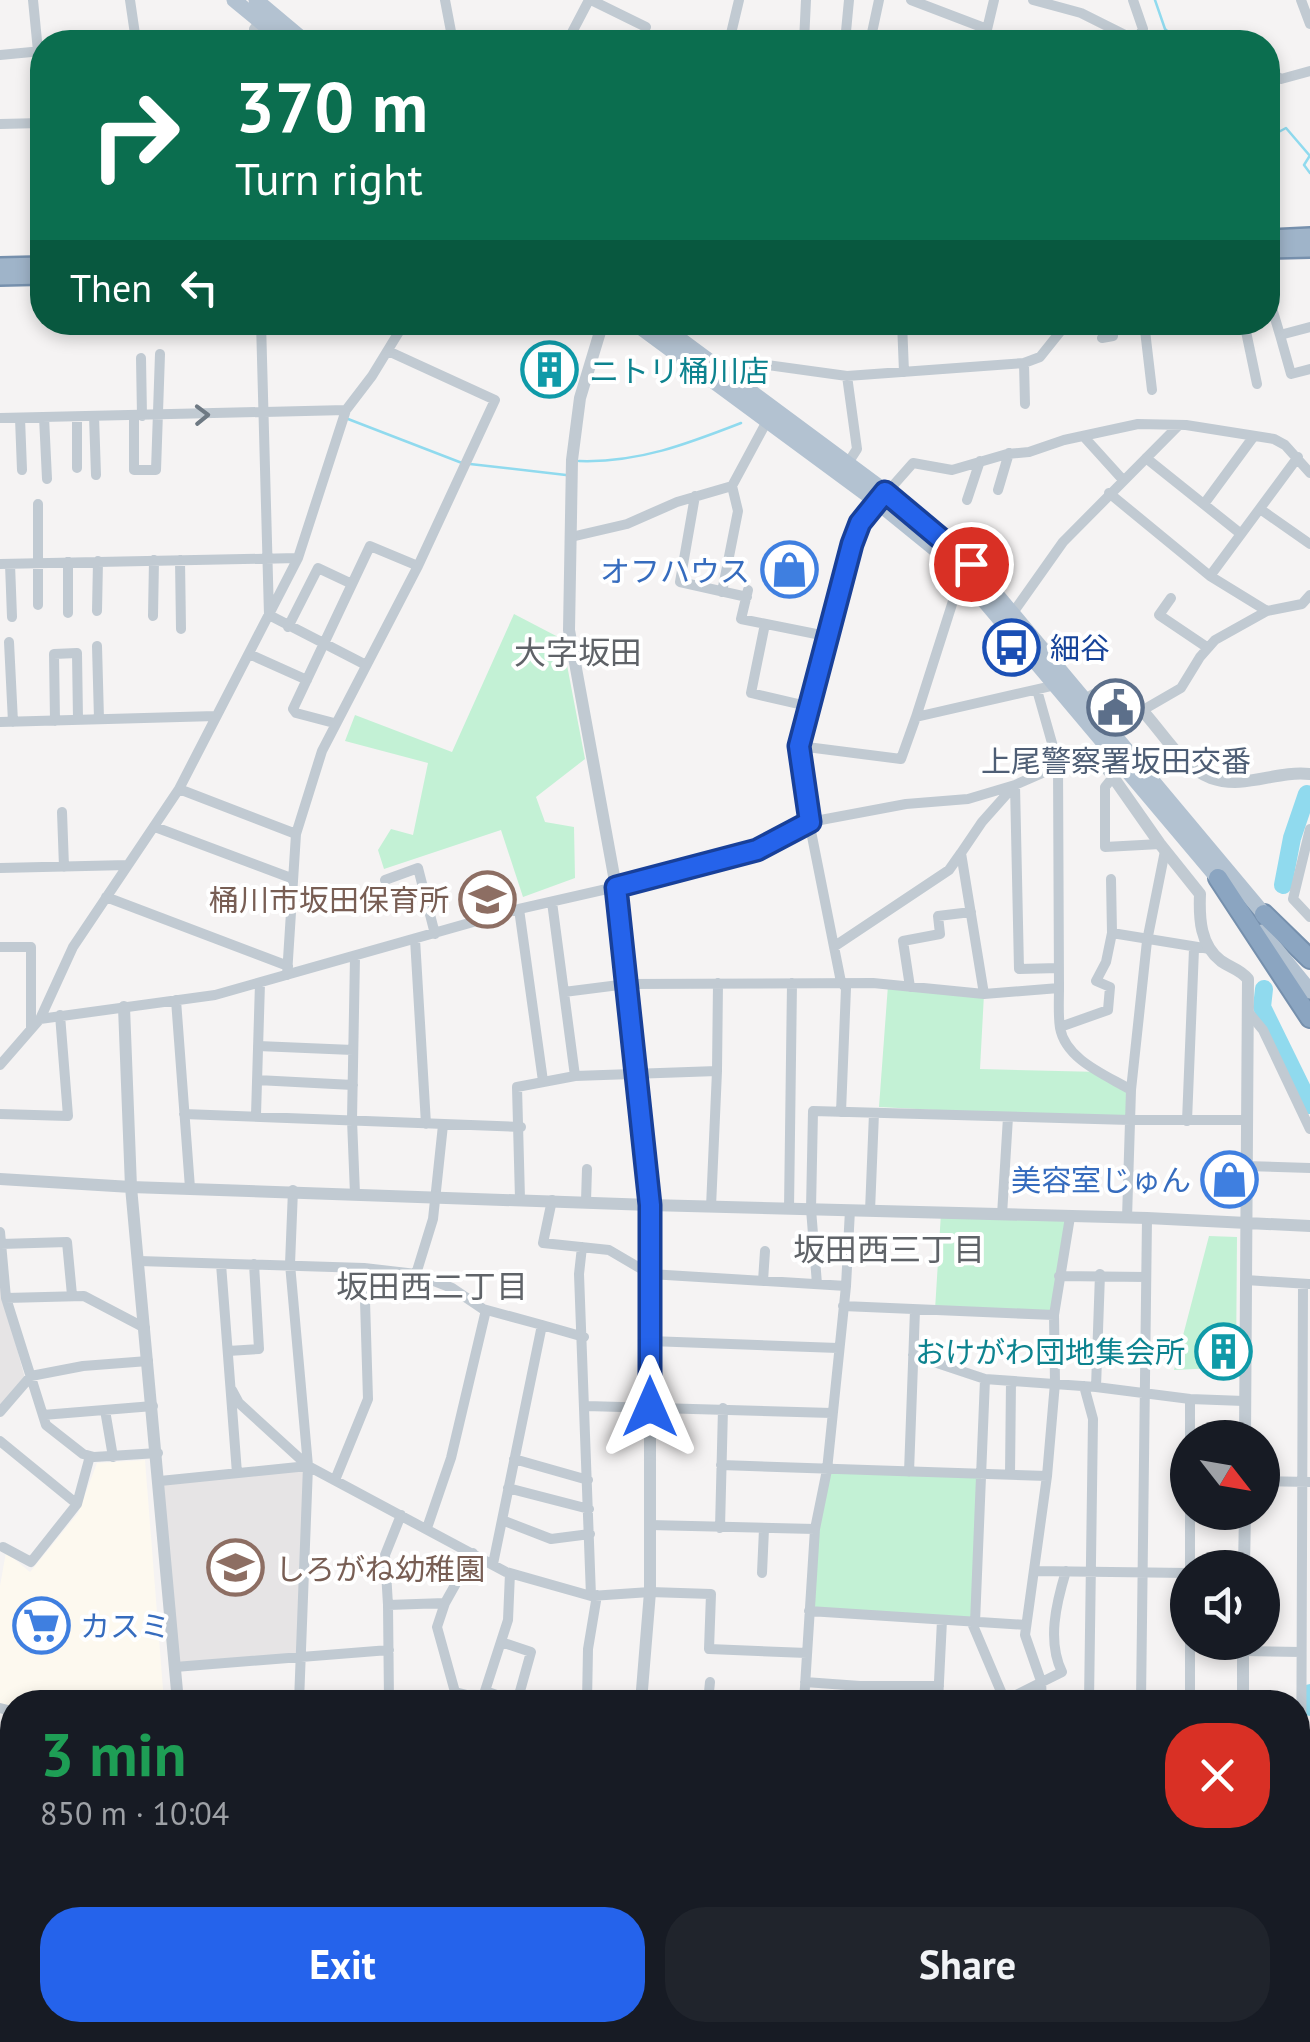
<!DOCTYPE html>
<meta charset="utf-8">
<style>
body{margin:0;font-family:"PT Sans","Noto Sans JP",sans-serif;background:#20242c;color:#f1f3f6;height:100vh;display:flex;flex-direction:column;font-size:38px;white-space:nowrap}
*{box-sizing:border-box;margin:0}
p{font-size:32px;color:#9ea1a6}
.icon{flex:none;width:55px;height:55px;fill:none;stroke:currentColor;stroke-width:2;stroke-linecap:round;stroke-linejoin:round}
.map{position:relative;flex:1;overflow:hidden}
.details{position:absolute;left:0px;top:1690px;width:1310px;height:352px;display:flex;flex-direction:column;background:#171b24;border-radius:40px 40px 0 0;box-shadow:0 5px 15px #0003}
.details>*{flex:none}
.guide{position:absolute;left:30px;top:30px;width:1250px;height:305px;border-radius:40px;box-shadow:0 5px 15px #0003;background:#0b6e4f;color:#fff;overflow:hidden}
.needle{width:65px;rotate:121deg}
.tools{position:absolute;left:1170px;top:1420px;display:grid;gap:20px}
.tools a{display:grid;place-items:center;width:110px;height:110px;border-radius:50%;background:#171b24;box-shadow:0 5px 15px #0003;font-size:50px}
.pin{position:absolute;display:grid;place-items:center;width:85px;height:85px;color:#fff;margin:-42px;border:5px solid #fff;border-radius:50%;box-shadow:0 2px 10px #0007}
.me{position:absolute;width:110px;margin:-55px;rotate:0deg;stroke-linejoin:round;filter:drop-shadow(0 0 8px #0008)}
.turn{display:flex;align-items:center;gap:35px;height:210px;padding:0 40px;font-size:45px}
.turn .icon{width:130px;height:130px;stroke-width:2.5}
.turn b{display:block;font-size:70px;line-height:85px}
.then{display:flex;align-items:center;height:95px;padding:0 40px;background:#0003;gap:20px;font-size:38px}
.round{display:grid;place-items:center;flex:none;width:105px;height:105px;border-radius:40px;background:#20242c}
.summary{display:flex;align-items:center;justify-content:space-between;height:170px;padding:0 40px}
h1{font-size:60px;font-weight:800;line-height:75px;color:#1e9e55}
.button{display:flex;gap:20px;margin-top:auto;padding:20px 40px}
.button a{flex:1;height:115px;border-radius:40px;background:#2563eb;color:#fff;font-size:40px;font-weight:800;line-height:115px;text-align:center}
.button a+a{background:#20242c;color:#f1f3f6}
.map>svg:first-child{display:block}
</style>
<div class="map">
<svg width="1310" height="2042" viewBox="0 0 1310 2042">
<rect width="100%" height="100%" fill="#f5f3f3"/>
<path fill="#fdf9ef" d="M 145,1460 L 164,1702 L 12,1702 L 12,1707 L 0,1705 L 0,1586 L 6,1552 L 30,1572 L 78,1513 L 97,1463 Z"/>
<path fill="#e6e4e5" d="M 0,1287 L 25,1378 L 0,1406 Z
M 308,1466 L 301,1655 L 175,1667 L 160,1481 Z"/>
<path fill="#c3f1d5" d="M 514,614 L 562,639 L 585,759 L 536,797 L 545,822 L 574,827 L 575,878 L 523,897 L 501,830 L 384,869 L 378,850 L 391,829 L 413,835 L 428,763 L 345,741 L 355,715 L 452,752 Z
M 888,985 L 984,994 L 980,1069 L 1101,1072 L 1131,1090 L 1130,1120 L 879,1107 Z
M 941,1213 L 1070,1217 L 1054,1315 L 935,1310 Z
M 1209,1236 L 1237,1237 L 1236,1367 L 1174,1370 Z
M 827,1470 L 981,1474 L 975,1623 L 809,1611 Z
M 1039,2030 L 1171,2030 L 1180,2042 L 1038,2042 Z"/>
<g fill="none" stroke-linecap="round" stroke-linejoin="round">
<path stroke="#90daee" stroke-width="2.5" d="M 1155,0 L 1165,29 L 1179,42
M 1268,130 L 1273,135 L 1286,128 L 1310,156
M 1309,157 L 1304,165 L 1310,173
M 348,419 L 462,463
M 579,461 C 638,463 687,444 741,423
M 470,464 L 566,475
M 1298,1830 L 1310,1830"/>
<path stroke="#90daee" stroke-width="18" d="M 1283,885 L 1292,838 L 1307,794
M 1264,989 L 1262,1007 L 1310,1105
M 1310,1693 L 1310,1707"/>
<defs>
<path id="trunk" d="M 1268,238 L 1310,236
M 1268,250 L 1310,249
M 0,266 L 42,265
M 0,277 L 42,276"/>
<path id="motorway" d="M 1218,878 L 1310,1018
M 1264,914 L 1310,959"/>
</defs>
<use href="#trunk" stroke="#7690ad" stroke-width="20"/>
<use href="#motorway" stroke="#7690ad" stroke-width="22"/>
<path stroke="#c1cad2" stroke-width="10" d="M 33,0 L 38,51
M 445,0 L 453,42
M 591,0 L 646,27
M 911,0 L 987,29
M 1033,0 L 1081,13 L 1139,42
M 1133,0 L 1143,29 L 1136,41
M 1301,0 L 1310,24
M 120,42 L 136,41 L 130,0
M 255,42 L 254,29 L 260,22
M 567,42 L 589,0
M 729,42 L 739,0
M 804,42 L 806,0
M 845,42 L 849,0
M 870,42 L 879,0
M 984,42 L 994,0
M 0,55 L 42,51
M 1268,71 L 1281,79 L 1310,71
M 0,124 L 42,123
M 1268,304 L 1271,305 L 1280,335 L 1310,327
M 261,322 L 269,615 L 366,665
M 902,322 L 904,372
M 1144,322 L 1152,390
M 1244,322 L 1257,384
M 1280,335 L 1291,374 L 1310,369
M 1102,338 L 1113,336 L 1111,322
M 141,358 L 142,416
M 1024,363 L 1025,404
M 847,376 L 857,449 L 848,463
M 734,379 L 753,363 L 847,376 L 1024,363 L 1040,357 L 1068,322
M 94,416 L 96,475
M 134,416 L 134,470 L 156,470 L 160,354
M 44,417 L 47,479
M 77,417 L 77,468
M 0,418 L 346,410
M 20,418 L 22,470
M 1085,438 L 1123,480
M 1146,458 L 1241,534
M 998,490 L 1009,453
M 1109,493 L 1210,576 L 1267,611 L 1302,604 L 1310,595
M 695,496 L 680,582 L 747,597
M 967,500 L 980,461
M 1204,504 L 1254,436
M 1260,509 L 1310,544
M 571,537 L 627,524 L 677,502 L 732,486
M 180,560 L 181,629
M 0,564 L 298,558
M 10,564 L 12,617
M 1210,576 L 1298,457
M 748,590 L 741,619 L 826,636
M 722,592 L 738,511 L 732,486 L 767,421
M 1171,598 L 1159,615 L 1208,648
M 38,605 L 38,504
M 97,611 L 98,561
M 68,613 L 68,562
M 1012,614 L 1063,542 L 1179,425
M 153,616 L 154,560
M 765,624 L 751,693 L 807,706
M 288,627 L 318,568 L 352,584
M 9,642 L 13,722
M 97,646 L 99,719
M 249,654 L 307,680
M 1037,690 L 1058,764 L 1059,988
M 1143,710 L 1181,688 L 1200,657 L 1215,640 L 1267,611
M 916,717 L 961,576
M 55,721 L 54,654 L 77,653 L 78,720
M 0,722 L 216,716
M 334,723 L 296,713 L 293,709 L 370,546 L 418,566
M 799,746 L 901,759 L 916,717 L 1056,685
M 1015,785 L 1019,969 L 1059,968
M 179,789 L 296,834
M 62,812 L 64,867
M 155,827 L 291,878
M 1310,829 L 1293,899 L 1310,917
M 0,868 L 128,865
M 1111,879 L 1112,933
M 385,880 L 418,868 L 435,934
M 106,897 L 288,966
M 552,902 L 575,1076
M 519,909 L 543,1081
M 415,939 L 426,1124
M 835,946 L 949,870 L 961,853
M 0,947 L 31,947 L 31,1028
M 355,957 L 352,1120 L 355,1194
M 287,975 L 296,834 L 322,751 L 418,566 L 495,400 L 388,351
M 910,987 L 903,941 L 940,934 L 938,916 L 971,912
M 564,992 L 627,984 L 873,983 L 984,994 L 1059,988 C 1059,1001 1058,1016 1060,1028 C 1066,1060 1106,1075 1131,1090
M 984,994 L 961,853 L 982,822 L 1014,786
M 176,1000 L 190,1188
M 1249,1013 L 1263,1030 L 1310,1129
M 40,1019 L 215,995 L 519,909 L 664,876 L 757,849 L 810,822 L 906,804 L 968,799 L 1015,785 L 1079,757 L 1098,761 L 1113,777 L 1105,787 L 1105,847 L 1160,844
M 1060,1027 L 1108,1010 L 1110,987 L 1096,981 L 1106,962 L 1112,933 L 1210,949
M 258,1046 L 353,1050
M 0,1065 L 40,1019 L 73,947 L 179,789 L 298,558 L 346,410 L 372,376 L 405,322
M 257,1080 L 353,1085
M 841,1112 L 846,988 L 841,982 L 802,786 L 799,746 L 851,544 L 860,523 L 913,463 L 952,470 L 1007,454 L 1029,452 L 1064,440 L 1138,424 L 1186,425 L 1274,439 L 1285,445 L 1310,473
M 0,1114 L 68,1116 L 60,1015
M 184,1114 L 521,1127
M 256,1115 L 260,983
M 1187,1121 L 1194,949
M 1245,1166 L 1310,1168
M 293,1190 L 290,1264 L 308,1466 L 299,1702
M 520,1199 L 517,1087 L 575,1076 L 717,1071 L 718,983
M 552,1200 L 543,1243 L 609,1250 L 650,1274 L 846,1286
M 586,1201 L 587,1169
M 711,1207 L 717,1071
M 789,1209 L 792,983
M 870,1211 L 874,1113
M 1002,1215 L 1008,1117
M 1127,1218 L 1131,1090 L 1147,941 L 1165,851
M 0,1232 L 6,1298 L 46,1425 L 83,1454 L 94,1457 L 158,1453
M 1,1244 L 67,1242 L 72,1295
M 582,1247 L 579,1274 L 591,1596
M 139,1261 L 364,1268 L 368,1399 L 335,1480
M 221,1264 L 237,1473
M 364,1268 L 416,1274 L 452,1288 L 483,1309 L 542,1325
M 416,1274 L 433,1219 L 443,1125
M 1059,1276 L 1146,1277
M 1246,1280 L 1309,1284
M 763,1281 L 765,1251
M 817,1284 L 811,1209 L 813,1111 L 1130,1120 L 1247,1120
M 6,1298 L 84,1296 L 145,1328
M 843,1306 L 1054,1315
M 650,1341 L 838,1348
M 228,1351 L 259,1349 L 254,1264
M 913,1355 L 985,1379 L 1096,1387 L 1190,1399 L 1244,1401
M 1084,1386 L 1093,1419 L 1089,1702
M 1096,1387 L 1100,1274
M 232,1390 L 239,1403 L 308,1466 L 506,1572 L 591,1596 L 650,1592 L 711,1594 L 709,1649 L 807,1653
M 586,1406 L 832,1413
M 105,1410 L 113,1457
M 0,1412 L 31,1376 L 83,1366 L 148,1361
M 43,1415 L 153,1406
M 1190,1438 L 1190,1399
M 0,1441 L 77,1504
M 514,1459 L 588,1480
M 721,1465 L 1047,1476
M 909,1472 L 915,1310
M 1010,1475 L 1011,1381
M 160,1481 L 308,1466
M 1262,1481 L 1310,1482
M 508,1488 L 589,1509
M 502,1520 L 551,1539 L 590,1534
M 650,1525 L 815,1529
M 427,1528 L 451,1458 L 486,1310
M 720,1528 L 723,1408
M 3,1547 L 31,1562 L 77,1504 L 90,1456
M 493,1564 L 542,1325 L 584,1337
M 1190,1568 L 1190,1512
M 1034,1571 L 1188,1573
M 762,1573 L 764,1529
M 445,1603 L 437,1627 L 455,1692 L 483,1699 L 485,1691
M 388,1605 L 385,1555 L 401,1515
M 809,1611 L 1026,1625
M 972,1623 L 1005,1701
M 975,1623 L 985,1379
M 501,1642 L 531,1652 L 517,1702 L 485,1691 L 508,1620 L 510,1573
M 1243,1651 L 1301,1652
M 175,1667 L 389,1650
M 805,1682 L 860,1686 L 939,1686
M 860,1686 L 860,1702
M 389,1702 L 388,1605 L 445,1603 L 473,1553
M 587,1702 L 588,1649 L 597,1595
M 708,1702 L 710,1682
M 804,1702 L 815,1529 L 827,1470 L 846,1286 L 850,1210
M 938,1702 L 942,1620
M 1002,1702 L 1062,1672 C 1047,1641 1056,1604 1066,1571
M 1042,1702 L 1041,1681 L 1025,1635 L 1047,1476 L 1055,1383 L 1054,1315 L 1070,1217
M 1141,1702 L 1147,1218
M 1190,1702 L 1190,1642
M 0,1708 L 12,1711
M 1298,1821 L 1301,1821 L 1303,1284
M 5,1881 L 11,1822
M 0,2016 L 12,2016
M 148,2030 L 150,2042
M 278,2030 L 279,2042
M 343,2030 L 344,2042
M 1179,2030 L 1187,2042
M 41,2042 L 42,2030
M 103,2042 L 104,2030
M 461,2042 L 462,2030
M 753,2042 L 755,2030"/>
<path stroke="#c1cad2" stroke-width="12" d="M 603,322 L 580,398 L 572,460 L 569,630 L 616,887 L 650,1205 L 650,1592 L 641,1702
M 1080,704 C 1137,656 1159,760 1211,778 C 1245,790 1276,770 1310,774
M 1113,777 L 1160,844 L 1200,894 C 1199,918 1200,945 1221,961 C 1231,968 1240,969 1248,979 L 1245,1438
M 124,1007 L 131,1187 L 178,1702
M 0,1179 L 131,1187 L 650,1205 L 1147,1218 L 1310,1226
M 1244,1568 L 1245,1512
M 1243,1702 L 1243,1642
M 0,1951 L 12,1951
M 206,2030 L 207,2042
M 625,2030 L 626,2042"/>
<path stroke="#c1cbd6" stroke-width="14" d="M 1298,1940 L 1310,1941
M 909,2042 L 929,2030"/>
<path stroke="#b3c2d1" stroke-width="15" d="M 234,0 L 285,42
M 256,0 L 306,42
M 633,322 L 877,502 L 936,550 L 985,602 L 1225,887
M 657,322 L 885,491 L 971,564 L 1269,920
M 1262,932 L 1310,991"/>
<use href="#trunk" stroke="#9fb4c9" stroke-width="15"/>
<use href="#motorway" stroke="#8ba5c1" stroke-width="18"/>
</g>
<defs><path id="oneway-chevron" d="M-2-3.5L2.5 0L-2 3.5" fill="none" stroke-width="1.6" stroke-linecap="round" stroke-linejoin="round" transform="scale(2.5)"/></defs>
<use stroke="#6e7983" href="#oneway-chevron" transform="translate(202 415) rotate(-1)"/>
<g fill="none" stroke-linecap="round" stroke-linejoin="round">
<defs>
<path id="route" d="M 650,1407 L 650,1205 L 616,887 L 757,850 L 810,822 L 799,746 L 852,544 L 860,523 L 885,492 L 971,564"/>
</defs>
<use href="#route" stroke="#184099" stroke-width="25"/>
<use href="#route" stroke="#2563eb" stroke-width="18"/>
</g>
<defs>
<symbol id="building-ring" viewBox="-11 -11 22 22"><circle r="9.5" fill="#fff" stroke="#0f9aa8" stroke-width="1.5"/><path d="M-4-6H4V6H1V3H-1V6H-4ZM-2.5-4.3h1.7v1.8h-1.7ZM.8-4.3h1.7v1.8H.8ZM-2.5-1h1.7V.8h-1.7ZM.8-1h1.7V.8H.8Z" fill="#0f9aa8"/></symbol>
<symbol id="shop-ring" viewBox="-11 -11 22 22"><circle r="9.5" fill="#fff" stroke="#3f7fe0" stroke-width="1.5"/><path d="M-5-2.5h2.3a2.7 3.5 0 0 1 5.4 0H5L5.5 6h-11ZM-1.5-2.5h3a1.5 2.3 0 0 0-3 0Z" fill="#3f7fe0"/></symbol>
<symbol id="bus-ring" viewBox="-11 -11 22 22"><circle r="9.5" fill="#fff" stroke="#1a4fb4" stroke-width="1.5"/><path d="M-5-6H5V4H4V6H2V4H-2V6H-4V4H-5ZM-3.5-4V0h7V-4ZM-3.5 1.2v1.5H-2V1.2ZM2 1.2v1.5H3.5V1.2Z" fill="#1a4fb4"/></symbol>
<symbol id="civic-ring" viewBox="-11 -11 22 22"><circle r="9.5" fill="#fff" stroke="#5c6f8a" stroke-width="1.5"/><path d="M-.6-6.5H3V-4.5H.6V-3L4-1V1h2V6H-6V1h2V-1L-.6-3ZM-1.2 2.5V6h2.4V2.5Z" fill="#5c6f8a"/></symbol>
<symbol id="school-ring" viewBox="-11 -11 22 22"><circle r="9.5" fill="#fff" stroke="#8d6e63" stroke-width="1.5"/><path d="M0-5L7-2L0 1L-7-2ZM-4 1L0 2.5L4 1V4Q0 6-4 4Z" fill="#8d6e63"/></symbol>
<symbol id="supermarket-ring" viewBox="-11 -11 22 22"><circle r="9.5" fill="#fff" stroke="#3f7fe0" stroke-width="1.5"/><path d="M-6-5.5h2.5l.6 2H6L4.5 2H-2.5L-4.4-4H-6ZM-1.5 3.2a1.3 1.3 0 1 0 .1 0ZM3 3.2a1.3 1.3 0 1 0 .1 0Z" fill="#3f7fe0"/></symbol>
</defs>
<g fill-rule="evenodd">
<use href="#building-ring" x="518" y="338" width="63" height="63"/>
<use href="#shop-ring" x="758" y="538" width="63" height="63"/>
<use href="#bus-ring" x="980" y="616" width="63" height="63"/>
<use href="#civic-ring" x="1084" y="676" width="63" height="63"/>
<use href="#school-ring" x="456" y="868" width="63" height="63"/>
<use href="#shop-ring" x="1198" y="1148" width="63" height="63"/>
<use href="#building-ring" x="1192" y="1320" width="63" height="63"/>
<use href="#school-ring" x="204" y="1536" width="63" height="63"/>
<use href="#supermarket-ring" x="10" y="1594" width="63" height="63"/>
</g>
<g text-anchor="middle" dominant-baseline="central" stroke-width="8" stroke-linejoin="round" paint-order="stroke">
<g font-size="30" fill="#0d838f" stroke="#fff" text-anchor="start">
<text x="589" y="370">ニトリ桶川店</text>
<text x="1185" y="1351" text-anchor="end">おけがわ団地集会所</text>
</g>
<g font-size="30" fill="#366cbe" stroke="#fff" text-anchor="end">
<text x="750" y="570">オフハウス</text>
<text x="1191" y="1179">美容室じゅん</text>
<text x="80" y="1625" text-anchor="start">カスミ</text>
</g>
<g font-size="30" fill="#164399" stroke="#fff" text-anchor="start">
<text x="1050" y="647">細谷</text>
</g>
<g font-size="30" fill="#4e5e75" stroke="#fff">
<text x="1116" y="760">上尾警察署坂田交番</text>
</g>
<g font-size="30" fill="#785e54" stroke="#fff" text-anchor="end">
<text x="449" y="899">桶川市坂田保育所</text>
<text x="275" y="1568" text-anchor="start">しろがね幼稚園</text>
</g>
<g font-size="32" fill="#5f6368" stroke="#fff">
<text x="578" y="652">大字坂田</text>
<text x="889" y="1249">坂田西三丁目</text>
<text x="432" y="1286">坂田西二丁目</text>
</g>
</g>
</svg>
<div class="tools">
<a><svg class="needle" viewBox="-14 -14 28 28"><path d="M0-13l5 13h-10z" fill="#e53935"/><path d="M0 13l5-13h-10z" fill="#9ea1a6"/></svg></a>
<a><svg class="icon" aria-label="sound" viewBox="0 0 24 24"><path d="M4 9h4l5-4v14l-5-4H4zM17 9q2 3 0 6"/></svg></a>
</div>
<div class="pin" style="left:971px;top:564px;background:#d93025"><svg class="icon" aria-label="arrive" viewBox="0 0 24 24"><path d="M6 21V4h12l-3 4 3 4H6"/></svg></div>
<svg class="me" style="left:650px;top:1407px" viewBox="-20 -20 40 40"><path d="M0-17L14 15 0 8-14 15z" fill="#2563eb" stroke="#fff" stroke-width="4"/></svg>
<div class="guide">
<div class="turn"><svg class="icon" aria-label="right" viewBox="0 0 24 24"><path d="M7 20v-9h11M14 6l5 5-5 5"/></svg><div><b>370 m</b>Turn right</div></div>
<div class="then">Then<svg class="icon" aria-label="left" viewBox="0 0 24 24"><path d="M17 20v-9H6M10 6l-5 5 5 5"/></svg></div>
</div>
<section class="details">
<div class="summary"><div><h1>3 min</h1><p>850 m · 10:04</p></div><a class="round" style="background:#d93025;color:#fff"><svg class="icon" aria-label="close" viewBox="0 0 24 24"><path d="M6 6l12 12M18 6L6 18"/></svg></a></div>
<div class="button"><a>Exit</a><a>Share</a></div>
</section>
</div>
